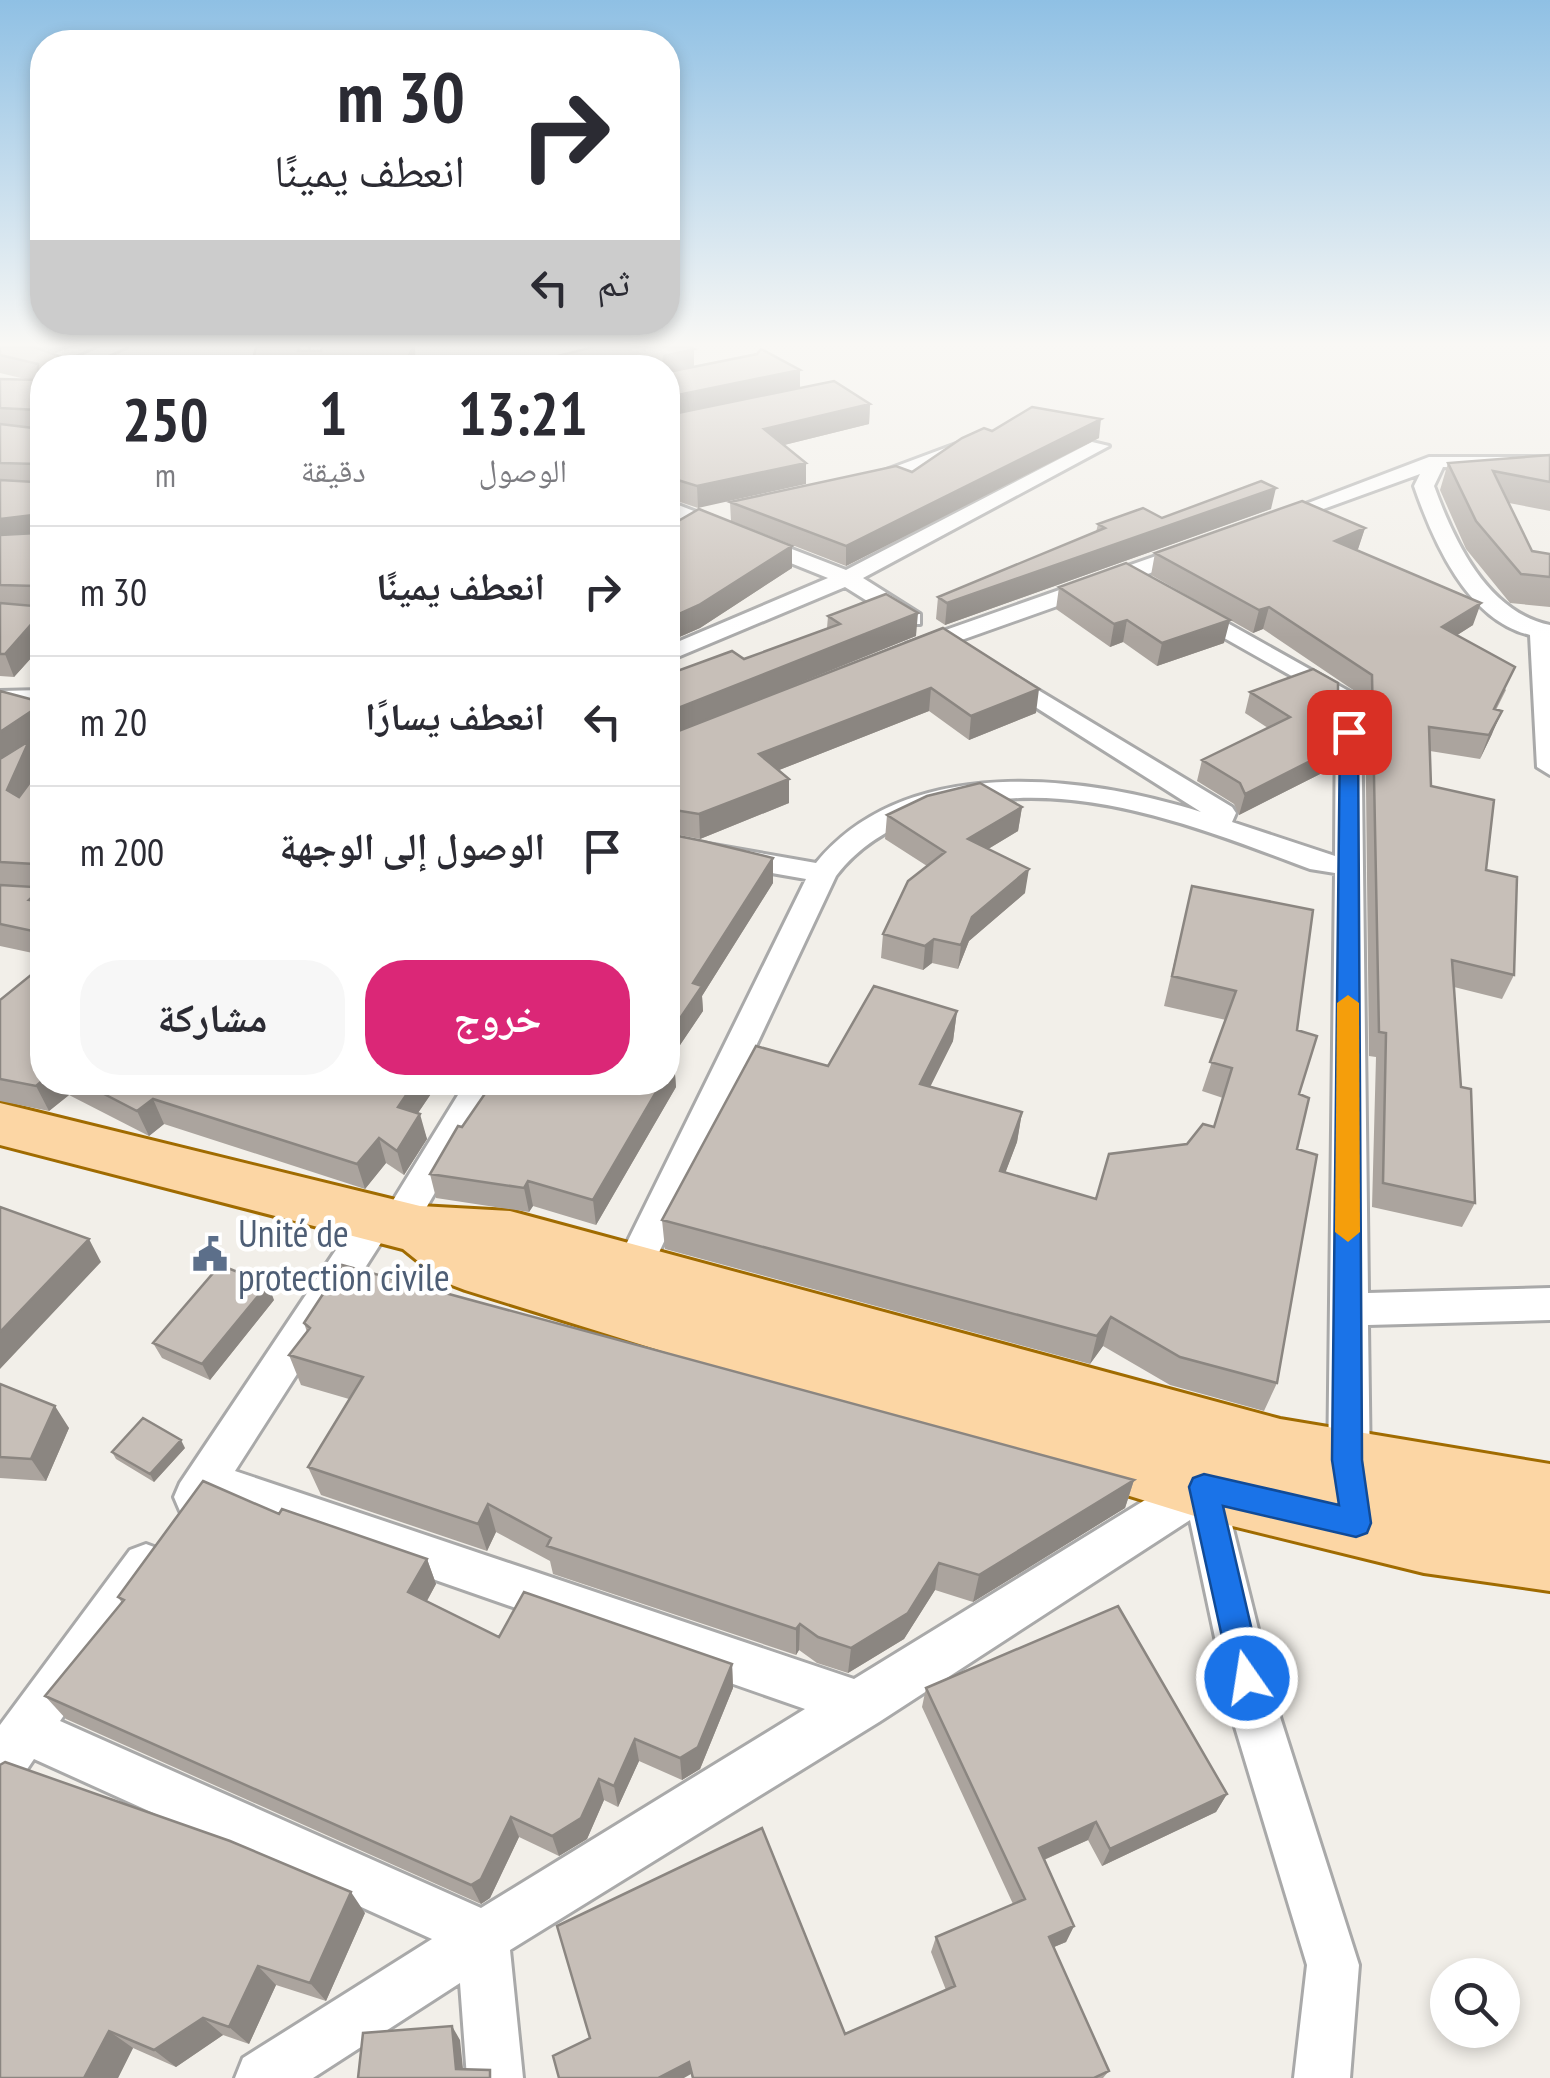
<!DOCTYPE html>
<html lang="ar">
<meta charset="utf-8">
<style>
body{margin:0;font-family:"PT Sans Narrow","Noto Naskh Arabic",sans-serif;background:#f7f7f7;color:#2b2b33;direction:rtl;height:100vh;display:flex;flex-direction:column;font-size:38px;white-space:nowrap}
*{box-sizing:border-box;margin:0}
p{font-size:32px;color:#7c7c81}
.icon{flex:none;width:55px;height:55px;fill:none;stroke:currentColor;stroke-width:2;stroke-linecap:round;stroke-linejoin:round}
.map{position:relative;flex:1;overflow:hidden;direction:ltr}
.sheet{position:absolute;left:30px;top:355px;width:650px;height:740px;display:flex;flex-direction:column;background:#fff;border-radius:40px;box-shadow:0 5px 15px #0003;direction:rtl}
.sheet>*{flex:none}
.banner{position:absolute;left:30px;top:30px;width:650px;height:305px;border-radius:40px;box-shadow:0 5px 15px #0003;direction:rtl;background:#fff;color:#2b2b33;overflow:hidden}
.tools{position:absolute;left:1430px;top:1958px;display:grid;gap:20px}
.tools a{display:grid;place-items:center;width:90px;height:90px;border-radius:50%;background:#fff;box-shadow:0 5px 15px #0003;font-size:50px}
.pin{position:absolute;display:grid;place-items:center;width:85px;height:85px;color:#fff;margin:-42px;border-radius:20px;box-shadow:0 5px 15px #0006}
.me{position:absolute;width:110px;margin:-55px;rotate:347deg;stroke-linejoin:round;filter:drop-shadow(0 0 8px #0008)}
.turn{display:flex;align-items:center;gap:35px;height:210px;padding:0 50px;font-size:45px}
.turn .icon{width:130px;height:130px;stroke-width:2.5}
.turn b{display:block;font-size:70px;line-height:85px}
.then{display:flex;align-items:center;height:95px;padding:0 50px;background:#0003;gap:20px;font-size:38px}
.eta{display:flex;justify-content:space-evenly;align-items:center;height:170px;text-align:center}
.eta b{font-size:60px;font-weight:700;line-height:70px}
.cta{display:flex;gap:20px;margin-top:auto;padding:20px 50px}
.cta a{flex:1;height:115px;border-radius:40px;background:#db2777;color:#fff;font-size:40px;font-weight:700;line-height:115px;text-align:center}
.cta a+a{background:#f7f7f7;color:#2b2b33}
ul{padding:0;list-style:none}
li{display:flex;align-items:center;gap:30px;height:130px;padding:0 50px;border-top:2px solid #e1e1e2}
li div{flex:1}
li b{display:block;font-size:38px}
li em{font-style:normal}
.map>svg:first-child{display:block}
</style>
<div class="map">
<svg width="1550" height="2078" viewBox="0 0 1550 2078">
<rect width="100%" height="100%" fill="#f2efe9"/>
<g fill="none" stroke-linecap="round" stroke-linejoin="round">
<defs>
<path id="minor" d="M 101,347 L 126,347 L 79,368 L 54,368 Z
M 311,347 L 329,347 L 323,368 L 305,368 Z
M 624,347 L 661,347 L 571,368 L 532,368 Z
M 964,441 L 971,443 L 971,451 L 902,479 L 864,488 L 854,482 Z
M 1092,442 L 1109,446 L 863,578 L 920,614 L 920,624 L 904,624 L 845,587 L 668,661 L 668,646 L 828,578 L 668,514 L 668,501 L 846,570 Z
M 1429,457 L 1550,457 L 1550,469 L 1443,467 L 1434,486 C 1454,541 1487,612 1550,625 L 1550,775 L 1537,767 L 1530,635 C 1467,620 1433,541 1414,486 L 1420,474 L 1279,525 L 1272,527 L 1261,521 Z
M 1193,543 L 1201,545 L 1201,555 L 922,654 L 906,654 L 902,649 L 906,644 Z
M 1188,601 L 1361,698 L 1368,1293 L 1550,1288 L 1550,1320 L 1368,1325 L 1370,1474 L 1364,1488 L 1349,1493 L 1334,1488 L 1328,1474 L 1335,873 L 1310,869 C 1187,823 1054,769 924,816 C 889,828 859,846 836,876 L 646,1280 L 633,1284 L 620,1280 L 614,1269 L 806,879 L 668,855 L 668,837 L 816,863 C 906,753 1082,775 1201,812 L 991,679 L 988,674 L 991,669 L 1000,667 L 1232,807 L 1236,813 L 1232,822 L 1335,856 L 1336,701 L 1180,613 L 1180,603 Z
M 42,690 L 42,704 L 0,705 L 0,691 Z
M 42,739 L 42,759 L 0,786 L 0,765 Z
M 466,1082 L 499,1082 L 411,1234 L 398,1239 L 386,1235 L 235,1471 L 854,1679 L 1189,1473 L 1204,1467 L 1219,1473 L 1280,1717 L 1359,1965 L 1350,2078 L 1294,2078 L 1307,1965 L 1232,1717 L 1190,1520 L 879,1722 L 510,1950 L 523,2078 L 467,2078 L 460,1983 L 313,2078 L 235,2078 L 243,2058 L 432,1939 L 34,1759 L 17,1784 L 0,1791 L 0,1725 L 130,1550 L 146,1544 L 162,1550 L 168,1565 L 60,1721 L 481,1908 L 805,1709 L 215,1503 L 210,1511 L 195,1517 L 180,1511 L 174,1497 L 180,1483 L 364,1208 L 377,1204 L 389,1207 Z"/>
<path id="primary" d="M 0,1103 L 420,1206 L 510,1211 L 1280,1419 L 1550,1464 L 1550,1591 L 1424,1573 L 1204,1519 L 465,1290 L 444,1282 L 403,1249 L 0,1145 Z"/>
</defs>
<use href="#minor" stroke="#a9a9a9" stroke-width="6"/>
<use href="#primary" stroke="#a06b00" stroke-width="6"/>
<use href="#minor" fill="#fff" fill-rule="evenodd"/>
<use href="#primary" fill="#fcd6a4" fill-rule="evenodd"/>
</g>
<path fill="#aba49e" d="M 0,347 L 72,347 L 53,354 L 42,646 L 14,677 L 0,676 L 0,379 L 25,379 L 0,373 Z
M 553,357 L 694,366 L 800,370 L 800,388 L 870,404 L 869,424 L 784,445 L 698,508 L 674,500 L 675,521 L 671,526 L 792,568 L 700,628 L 668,642 L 668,368 L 554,368 Z
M 992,431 L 1099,438 L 846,566 L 731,521 L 730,502 L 912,472 Z
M 1550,455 L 1550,511 L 1509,503 L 1532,551 L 1550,554 L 1550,607 L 1510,603 L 1466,549 L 1440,490 L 1448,463 Z
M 1271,509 L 945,625 L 936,619 L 938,597 L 1096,532 L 1098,524 Z
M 1365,528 L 1358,549 L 1356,550 L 1473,625 L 1457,635 L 1506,690 L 1496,710 L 1492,734 L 1480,759 L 1430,751 L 1431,786 L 1486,870 L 1514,975 L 1502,999 L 1454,987 L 1461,1087 L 1475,1203 L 1462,1227 L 1372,1207 L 1376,1057 L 1369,1056 L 1365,698 L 1263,629 L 1253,633 L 1151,575 L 1155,553 Z
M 1059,587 L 1224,643 L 1157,666 L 1123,642 L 1110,647 L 1056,609 Z
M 828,616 L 916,636 L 757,700 L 943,628 L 1036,713 L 969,740 L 929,711 L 779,770 L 789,803 L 700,839 L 669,833 L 773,858 L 773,883 L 702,996 L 703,1011 L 669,1061 L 674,1062 L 676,1087 L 596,1225 L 533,1206 L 529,1212 L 436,1198 L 430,1174 L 462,1127 L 588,1086 L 668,1082 L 668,663 L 672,673 L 744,659 L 827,628 Z
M 1313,669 L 1332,768 L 1239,815 L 1234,804 L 1197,781 L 1202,760 L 1268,728 L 1245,713 L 1250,692 Z
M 0,691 L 41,702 L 42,705 L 42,743 L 40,736 L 30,743 L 39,765 L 34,778 L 42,766 L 42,955 L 0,946 Z
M 1022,807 L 1018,831 L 988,849 L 1025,893 L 969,941 L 958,969 L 932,963 L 923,970 L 881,958 L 883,934 L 927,866 L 885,839 L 887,815 Z
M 1192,886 L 1297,1030 L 1299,1094 L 1297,1149 L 1277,1383 L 1264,1411 L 1170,1385 L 1103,1346 L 1090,1364 L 665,1249 L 662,1220 L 828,1066 L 957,1011 L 953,1041 L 930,1087 L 1022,1112 L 1017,1142 L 1005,1173 L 1096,1199 L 1214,1127 L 1223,1098 L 1202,1091 L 1226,1020 L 1164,1006 Z
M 0,1000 L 42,1082 L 439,1082 L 418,1113 L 427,1139 L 404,1175 L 386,1163 L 365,1189 L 164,1124 L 149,1136 L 69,1095 L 49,1111 L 0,1101 Z
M 274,1300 L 210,1380 L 162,1358 L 153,1343 Z
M 304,1323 L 1134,1480 L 1125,1508 L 973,1602 L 935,1590 L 904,1639 L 848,1673 L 817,1663 L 799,1650 L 796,1655 L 553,1574 L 550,1561 L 496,1532 L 487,1551 L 321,1495 L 308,1467 L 349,1399 L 301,1385 L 289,1355 L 307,1332 Z
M 0,1384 L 69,1428 L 46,1481 L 0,1478 Z
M 185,1448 L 154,1482 L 116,1459 L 112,1452 Z
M 279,1514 L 427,1559 L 436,1584 L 427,1601 L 499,1637 L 732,1664 L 733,1688 L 700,1769 L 682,1780 L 639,1761 L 618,1807 L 604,1800 L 587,1839 L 559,1856 L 519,1837 L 490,1898 L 481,1904 L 66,1719 L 45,1696 L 122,1603 L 118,1597 Z
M 926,1688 L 1227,1794 L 1216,1812 L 1102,1866 L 1088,1840 L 1044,1860 L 1074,1926 L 1066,1942 L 1054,1947 L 1109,2071 L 1103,2078 L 692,2078 L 691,2074 L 559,2078 L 845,2034 L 946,1990 L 931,1952 L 936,1937 L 1013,1904 L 922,1707 Z
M 365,1913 L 326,2001 L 276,1985 L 249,2044 L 223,2035 L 176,2067 L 133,2048 L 118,2078 L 0,2078 Z"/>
<path fill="#8b8681" d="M 24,347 L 72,347 L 29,362 Z
M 404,347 L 415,347 L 416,368 L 403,368 Z
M 694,349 L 694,369 L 668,375 L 668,368 L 663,368 L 664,356 Z
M 800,370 L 800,390 L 668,417 L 668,397 Z
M 870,404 L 869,424 L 764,450 L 764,429 Z
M 1101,419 L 1099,438 L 846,566 L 846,546 Z
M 806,463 L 806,484 L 698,508 L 697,486 Z
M 1276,488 L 1271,509 L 945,625 L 947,603 Z
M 674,499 L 675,521 L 668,529 L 668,506 Z
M 34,515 L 42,537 L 0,542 L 0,519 Z
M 1365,528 L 1358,549 L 1329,563 L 1335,541 Z
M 792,546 L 792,568 L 700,628 L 668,642 L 668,619 Z
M 1481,603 L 1473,625 L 1434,650 L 1442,627 Z
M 1269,607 L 1263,629 L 1253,633 L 1259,610 Z
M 42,612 L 42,646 L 14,677 L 5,654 Z
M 918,613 L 916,636 L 668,736 L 668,712 Z
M 1127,620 L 1123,642 L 1110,647 L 1114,624 Z
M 1230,620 L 1224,643 L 1157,666 L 1162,643 Z
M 931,688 L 929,711 L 759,778 L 759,754 Z
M 1039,689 L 1036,713 L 969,740 L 971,716 Z
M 41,702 L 42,705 L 42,743 L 40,736 L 30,743 L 39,765 L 18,815 L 7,790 L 0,762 L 0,732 L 30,712 L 36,726 Z
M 1502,711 L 1492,734 L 1480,759 L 1489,735 Z
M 1338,747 L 1332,768 L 1239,815 L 1245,794 Z
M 789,779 L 789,803 L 700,839 L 699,814 Z
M 1022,807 L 1018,831 L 965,863 L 968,839 Z
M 773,858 L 773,883 L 702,996 L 703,1011 L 668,1063 L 668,1036 L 693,983 Z
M 1029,869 L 1025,893 L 969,941 L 958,969 L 961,945 L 972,917 Z
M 42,888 L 42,922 L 29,900 Z
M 934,939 L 932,963 L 923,970 L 925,946 Z
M 957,1011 L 953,1041 L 917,1113 L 920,1084 Z
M 674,1062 L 676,1087 L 596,1225 L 593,1200 L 662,1082 L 668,1082 L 668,1074 Z
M 42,1081 L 42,1082 L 62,1082 L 69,1095 L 49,1111 L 36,1086 Z
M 415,1082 L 439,1082 L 405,1132 L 398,1107 Z
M 153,1099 L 164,1124 L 149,1136 L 137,1111 Z
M 1022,1112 L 1017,1142 L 995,1200 L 1000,1171 Z
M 420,1114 L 427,1139 L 404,1175 L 397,1151 Z
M 379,1138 L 386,1163 L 365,1189 L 357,1164 Z
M 528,1181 L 533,1206 L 529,1212 L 524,1188 Z
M 89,1239 L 101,1262 L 0,1369 L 0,1332 Z
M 268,1284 L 274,1300 L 210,1380 L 202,1364 Z
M 1111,1317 L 1103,1346 L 1090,1364 L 1097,1336 Z
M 55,1406 L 69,1428 L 46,1481 L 31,1459 Z
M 181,1440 L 185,1448 L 154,1482 L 150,1474 Z
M 1134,1480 L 1125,1508 L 973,1602 L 979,1575 Z
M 488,1504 L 496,1532 L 487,1551 L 478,1524 Z
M 427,1559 L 436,1584 L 418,1617 L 408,1592 Z
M 939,1563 L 935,1590 L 904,1639 L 848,1673 L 851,1648 Z
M 800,1624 L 799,1650 L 796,1655 L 796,1629 Z
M 732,1664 L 733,1688 L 700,1769 L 682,1780 L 680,1758 Z
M 635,1739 L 639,1761 L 618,1807 L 614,1786 Z
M 599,1779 L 604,1800 L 587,1839 L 559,1856 L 552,1836 Z
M 1227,1794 L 1216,1812 L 1102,1866 L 1110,1849 Z
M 511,1817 L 519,1837 L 490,1898 L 481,1904 L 471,1885 Z
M 1096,1822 L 1088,1840 L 1032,1865 L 1039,1848 Z
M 351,1892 L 365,1913 L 326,2001 L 310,1983 Z
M 1074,1926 L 1066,1942 L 1042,1952 L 1049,1937 Z
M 258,1966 L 276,1985 L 249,2044 L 229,2027 Z
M 203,2018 L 223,2035 L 176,2067 L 154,2050 Z
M 452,2026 L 460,2040 L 464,2078 L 456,2069 Z
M 109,2031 L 133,2048 L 118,2078 L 84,2078 Z
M 689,2062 L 691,2074 L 684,2078 L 658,2078 Z"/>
<path fill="#c7bfb8" stroke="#8b8681" stroke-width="2.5" d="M 0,347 L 34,347 L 92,368 L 42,368 L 42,612 L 5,654 L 0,654 L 0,603 L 33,606 L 36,586 L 0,585 L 0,535 L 36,533 L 34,515 L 0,519 L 0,480 L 34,482 L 37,464 L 0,463 L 0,424 L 34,428 L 37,410 L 0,408 L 0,379 L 38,380 L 38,364 L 0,355 Z
M 256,347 L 299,347 L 298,351 L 321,351 L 322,347 L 413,347 L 403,368 L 251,368 Z
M 594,347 L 690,347 L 694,349 L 664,356 L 663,368 L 567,368 L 553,357 Z
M 761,349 L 800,370 L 668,397 L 668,372 L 757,354 Z
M 834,381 L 870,404 L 764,429 L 806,463 L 697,486 L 668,477 L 668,415 Z
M 1032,407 L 1101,419 L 846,546 L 730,502 L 896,466 L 912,472 L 962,438 L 984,428 L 992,431 Z
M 1550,455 L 1550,482 L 1493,471 L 1532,551 L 1550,554 L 1550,577 L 1521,574 L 1476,521 L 1448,463 Z
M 1261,481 L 1276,488 L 947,603 L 938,597 L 1105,528 L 1098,524 L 1143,508 L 1162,518 Z
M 668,495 L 674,499 L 668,506 Z
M 1302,501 L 1365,528 L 1335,541 L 1481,603 L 1442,627 L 1515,667 L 1494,709 L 1502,711 L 1489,735 L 1429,727 L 1431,786 L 1494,800 L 1486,870 L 1517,877 L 1514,975 L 1452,960 L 1461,1087 L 1471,1089 L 1475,1203 L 1383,1183 L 1386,1033 L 1379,1032 L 1372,675 L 1269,607 L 1259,610 L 1155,553 Z
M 699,509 L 792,546 L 699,605 L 668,619 L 668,527 Z
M 1126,563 L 1230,620 L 1162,643 L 1127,620 L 1114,624 L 1059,587 Z
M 886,594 L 918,613 L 668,712 L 668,663 L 672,673 L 732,651 L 744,659 L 840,624 L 828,616 Z
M 943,628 L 1039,689 L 971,716 L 931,688 L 759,754 L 789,779 L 699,814 L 668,809 L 668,735 Z
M 1313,669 L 1338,683 L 1338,747 L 1245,794 L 1240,783 L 1202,760 L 1290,717 L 1250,692 Z
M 0,691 L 41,702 L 36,727 L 35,713 L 30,712 L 0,732 Z
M 29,741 L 7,790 L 19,797 L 42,766 L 42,888 L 29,900 L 42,902 L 42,933 L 0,924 L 0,885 L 33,887 L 34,864 L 0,862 L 0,759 Z
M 980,783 L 1022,807 L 968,839 L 1029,869 L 972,917 L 961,945 L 934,939 L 925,946 L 883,934 L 908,881 L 945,852 L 887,815 L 927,796 Z
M 668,834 L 703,841 L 773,858 L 693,983 L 702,986 L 668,1036 Z
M 1192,886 L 1313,910 L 1297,1030 L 1317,1036 L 1299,1094 L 1309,1098 L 1297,1149 L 1317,1155 L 1277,1383 L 1180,1357 L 1111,1317 L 1097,1336 L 662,1220 L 756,1046 L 828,1066 L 874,986 L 957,1011 L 920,1084 L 1022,1112 L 1000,1171 L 1096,1199 L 1109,1154 L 1187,1144 L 1203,1124 L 1214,1127 L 1232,1068 L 1210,1062 L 1236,991 L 1172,976 Z
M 42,966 L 42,1081 L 36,1086 L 0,1079 L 0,1000 Z
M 668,1060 L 674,1062 L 668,1074 Z
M 81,1082 L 415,1082 L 398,1107 L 420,1114 L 397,1151 L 379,1138 L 357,1164 L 153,1099 L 137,1111 Z
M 493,1082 L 577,1082 L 588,1086 L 590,1082 L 662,1082 L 593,1200 L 528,1181 L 524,1188 L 430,1174 L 458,1126 L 462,1127 Z
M 0,1207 L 89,1239 L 0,1332 Z
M 220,1265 L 268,1284 L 202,1364 L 153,1343 Z
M 342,1265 L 1134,1480 L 979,1575 L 939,1563 L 908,1613 L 851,1648 L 818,1637 L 800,1624 L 796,1629 L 547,1546 L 551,1538 L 488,1504 L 478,1524 L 308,1467 L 363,1377 L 289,1355 L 310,1328 L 304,1323 Z
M 0,1384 L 55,1406 L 31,1459 L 0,1457 Z
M 143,1418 L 181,1440 L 150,1474 L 112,1452 Z
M 203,1481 L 279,1514 L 282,1509 L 427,1559 L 408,1592 L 499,1637 L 524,1592 L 732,1664 L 698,1747 L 680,1758 L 635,1739 L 614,1786 L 599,1779 L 581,1818 L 552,1836 L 511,1817 L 481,1879 L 471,1885 L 45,1696 L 124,1600 L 118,1597 Z
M 1118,1606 L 1227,1794 L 1110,1849 L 1096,1822 L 1039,1848 L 1074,1926 L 1049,1937 L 1109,2071 L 1094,2078 L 693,2078 L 689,2062 L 658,2078 L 559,2078 L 553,2056 L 590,2038 L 557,1926 L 762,1828 L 845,2034 L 955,1986 L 936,1937 L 1025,1899 L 926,1688 Z
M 5,1762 L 230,1841 L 351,1892 L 310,1983 L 258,1966 L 229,2027 L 203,2018 L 154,2050 L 109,2031 L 84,2078 L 0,2078 L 0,1765 Z
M 452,2026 L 456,2069 L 490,2070 L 490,2078 L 358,2078 L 363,2033 Z"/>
<linearGradient id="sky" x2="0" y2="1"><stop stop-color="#8fc0e4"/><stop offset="0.54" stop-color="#f9f8f5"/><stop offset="1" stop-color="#f9f8f5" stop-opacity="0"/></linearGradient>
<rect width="1550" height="638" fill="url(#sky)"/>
<path fill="#1a73e8" stroke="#114b97" stroke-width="2.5" d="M 1349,726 L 1358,732 L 1362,1460 L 1371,1523 L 1367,1533 L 1356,1537 L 1223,1506 L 1263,1678 L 1259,1690 L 1247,1695 L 1235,1690 L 1231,1678 L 1189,1487 L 1193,1478 L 1204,1474 L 1339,1505 L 1332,1460 L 1340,732 Z"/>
<path fill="#f59e0b" d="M 1348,995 L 1359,1003 L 1360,1232 L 1348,1242 L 1335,1232 L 1337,1003 Z"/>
<defs>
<symbol id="civic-bare" viewBox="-9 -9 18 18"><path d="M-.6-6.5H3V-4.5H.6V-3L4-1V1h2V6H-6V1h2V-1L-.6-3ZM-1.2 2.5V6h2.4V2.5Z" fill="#5c6f8a" stroke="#fff" stroke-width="2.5" paint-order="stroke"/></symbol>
</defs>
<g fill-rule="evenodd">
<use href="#civic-bare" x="185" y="1229" width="50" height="50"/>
</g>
<g text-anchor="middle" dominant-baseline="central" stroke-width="9" stroke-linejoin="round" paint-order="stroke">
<g font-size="38" fill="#4e5e75" stroke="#fff" text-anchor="start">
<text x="238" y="1232">Unité de<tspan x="238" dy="44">protection civile</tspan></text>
</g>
</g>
</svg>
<div class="tools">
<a><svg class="icon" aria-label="search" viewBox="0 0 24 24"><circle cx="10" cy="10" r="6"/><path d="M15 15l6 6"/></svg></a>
</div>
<div class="pin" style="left:1349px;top:732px;background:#d93025"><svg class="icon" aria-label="arrive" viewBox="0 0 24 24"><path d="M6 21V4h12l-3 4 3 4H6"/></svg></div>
<svg class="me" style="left:1247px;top:1678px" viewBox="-20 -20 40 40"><circle r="17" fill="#1a73e8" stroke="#fff" stroke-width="3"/><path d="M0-11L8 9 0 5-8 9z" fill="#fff"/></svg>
<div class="banner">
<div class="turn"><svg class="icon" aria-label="right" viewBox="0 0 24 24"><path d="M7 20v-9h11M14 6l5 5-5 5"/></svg><div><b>30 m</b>انعطف يمينًا</div></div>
<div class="then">ثم<svg class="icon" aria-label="left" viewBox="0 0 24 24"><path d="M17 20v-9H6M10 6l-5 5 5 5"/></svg></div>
</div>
<section class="sheet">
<div class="eta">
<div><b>13:21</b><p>الوصول</p></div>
<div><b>1</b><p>دقيقة</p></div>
<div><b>250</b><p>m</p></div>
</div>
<ul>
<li><svg class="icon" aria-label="right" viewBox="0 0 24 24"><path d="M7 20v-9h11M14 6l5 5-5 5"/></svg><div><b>انعطف يمينًا</b></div><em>30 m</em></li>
<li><svg class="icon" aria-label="left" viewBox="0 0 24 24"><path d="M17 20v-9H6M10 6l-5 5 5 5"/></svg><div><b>انعطف يسارًا</b></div><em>20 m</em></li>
<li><svg class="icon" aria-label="arrive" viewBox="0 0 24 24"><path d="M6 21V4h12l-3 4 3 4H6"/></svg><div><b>الوصول إلى الوجهة</b></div><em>200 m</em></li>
</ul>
<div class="cta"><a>خروج</a><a>مشاركة</a></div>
</section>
</div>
